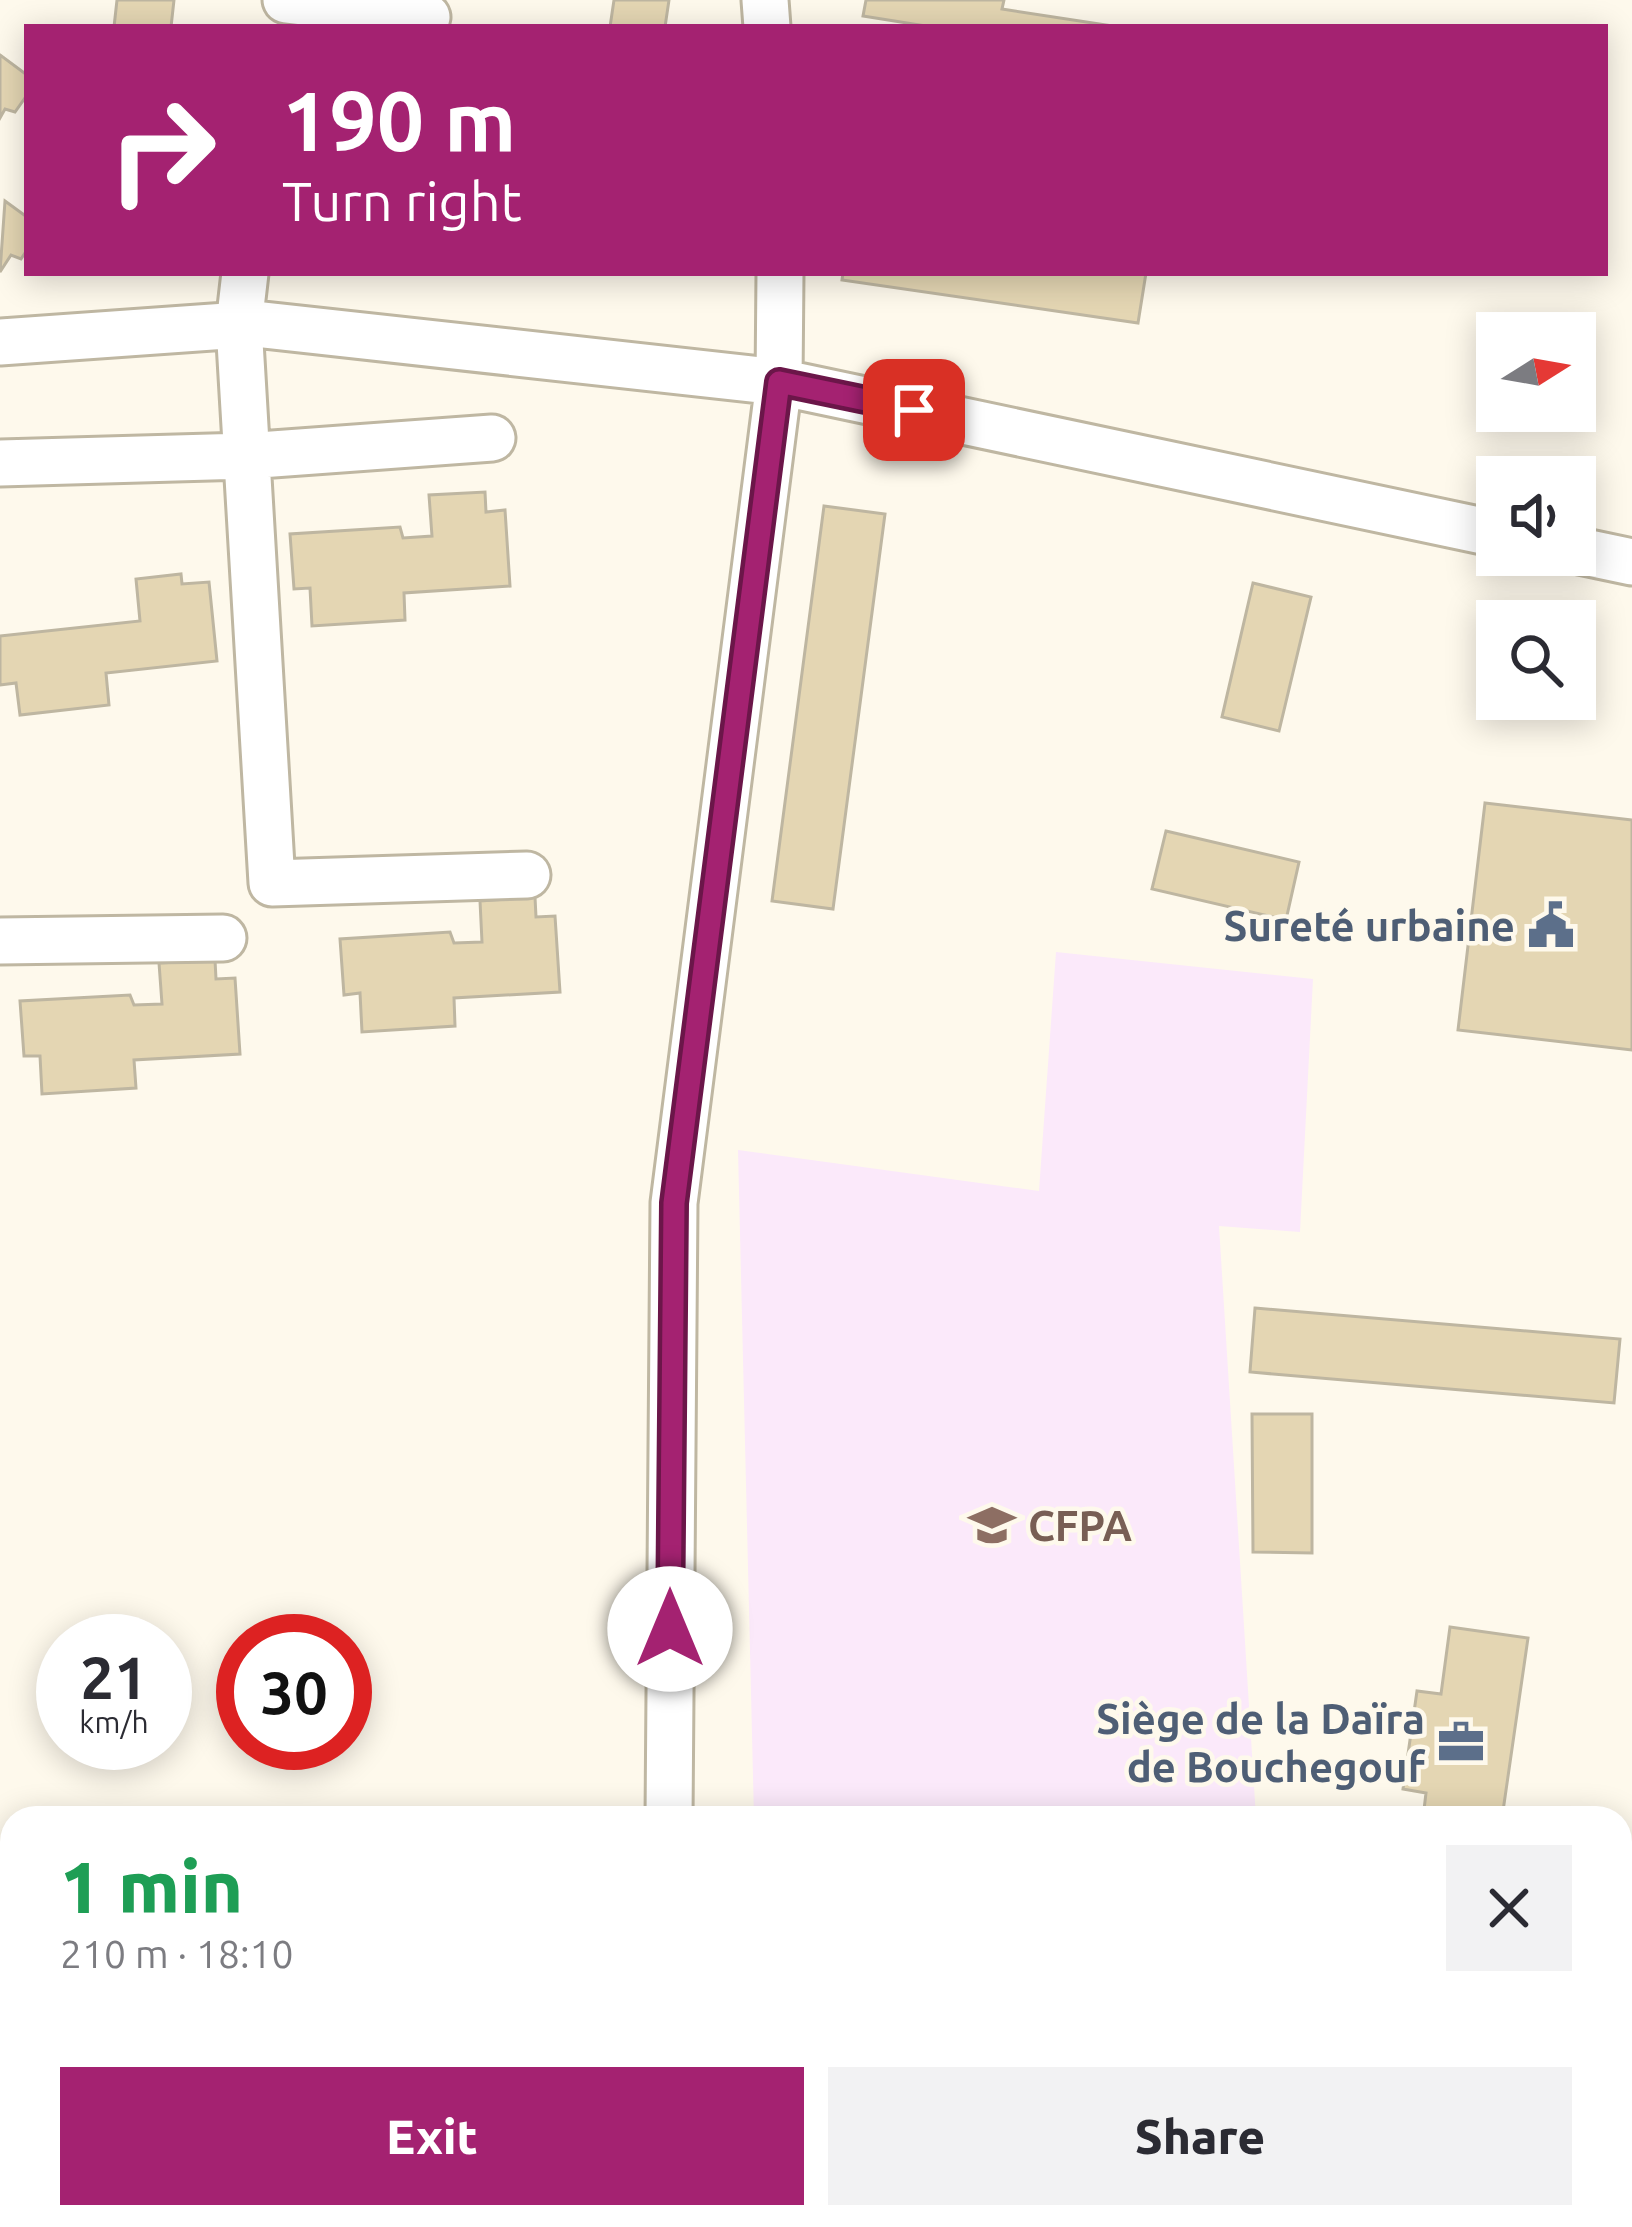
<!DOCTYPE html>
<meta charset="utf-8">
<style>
body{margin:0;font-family:Ubuntu,sans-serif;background:#f2f2f3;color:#2b2b33;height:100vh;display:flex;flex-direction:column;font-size:45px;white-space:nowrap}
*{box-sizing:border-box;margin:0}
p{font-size:39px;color:#7c7c81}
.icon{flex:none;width:66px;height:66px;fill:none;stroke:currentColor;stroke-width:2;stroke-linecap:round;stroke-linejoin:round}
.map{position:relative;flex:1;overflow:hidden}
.side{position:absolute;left:0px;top:1806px;width:1632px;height:423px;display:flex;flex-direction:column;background:#fff;border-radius:36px 36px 0 0;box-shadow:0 6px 30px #0003}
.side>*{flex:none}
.top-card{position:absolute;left:24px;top:24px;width:1584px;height:252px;border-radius:0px;box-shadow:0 6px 30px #0003;background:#a42271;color:#fff;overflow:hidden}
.needle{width:78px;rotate:79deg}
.buttons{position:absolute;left:1476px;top:312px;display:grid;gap:24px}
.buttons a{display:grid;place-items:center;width:120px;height:120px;border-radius:0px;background:#fff;box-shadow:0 6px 30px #0003;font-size:60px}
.speed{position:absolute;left:36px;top:1614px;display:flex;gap:24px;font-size:60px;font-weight:700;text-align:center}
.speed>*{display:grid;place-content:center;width:156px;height:156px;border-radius:50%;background:#fff;box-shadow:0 6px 30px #0003;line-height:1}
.speed small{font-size:30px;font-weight:400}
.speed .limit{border:18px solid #d22;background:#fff;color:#111}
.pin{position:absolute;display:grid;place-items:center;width:102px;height:102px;color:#fff;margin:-51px;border-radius:24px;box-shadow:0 6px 18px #0006}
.me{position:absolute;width:132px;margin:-66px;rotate:0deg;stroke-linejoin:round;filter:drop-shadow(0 0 9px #0008)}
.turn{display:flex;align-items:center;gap:42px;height:252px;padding:0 60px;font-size:54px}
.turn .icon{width:156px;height:156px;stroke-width:2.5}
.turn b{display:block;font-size:84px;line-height:102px}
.round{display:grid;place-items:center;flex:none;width:126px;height:126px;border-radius:0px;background:#f2f2f3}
.overview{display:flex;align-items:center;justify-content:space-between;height:204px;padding:0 60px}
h1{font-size:72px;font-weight:800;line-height:90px;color:#1e9e55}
.button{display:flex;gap:24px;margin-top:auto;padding:24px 60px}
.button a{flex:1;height:138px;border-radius:0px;background:#a42271;color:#fff;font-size:48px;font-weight:800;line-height:138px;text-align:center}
.button a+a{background:#f2f2f3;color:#2b2b33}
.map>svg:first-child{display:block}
</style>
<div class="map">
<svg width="1632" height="2227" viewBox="0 0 1632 2227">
<rect width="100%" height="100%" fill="#fef9ec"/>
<path fill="#fbe9fa" d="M 1056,952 L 1313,979 L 1300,1232 L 1219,1226 L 1256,1818 L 754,1818 L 738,1150 L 1039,1191 Z"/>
<path fill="#e4d6b3" stroke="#beb6a1" stroke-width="3" d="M 117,0 L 174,0 L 171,27 L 114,27 Z
M 614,0 L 669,0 L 665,27 L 610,27 Z
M 866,0 L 1004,0 L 1002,9 L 1119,27 L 932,27 L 863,16 Z
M 0,55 L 27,75 L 27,95 L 15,112 L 5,109 L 0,118 Z
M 5,201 L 27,217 L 27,250 L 21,259 L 11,255 L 0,272 Z
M 843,273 L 1146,273 L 1138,323 L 842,280 Z
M 485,492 L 486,512 L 505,510 L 510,586 L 404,593 L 405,620 L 312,626 L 310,588 L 294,589 L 290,534 L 400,527 L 403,538 L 432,536 L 429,495 Z
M 824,506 L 885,514 L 833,909 L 772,901 Z
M 181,574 L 182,584 L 209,582 L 217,661 L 106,673 L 109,705 L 20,715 L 16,683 L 0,685 L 0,636 L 140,621 L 136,579 Z
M 1253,583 L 1311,597 L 1279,731 L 1222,717 Z
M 1485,803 L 1632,820 L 1632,1050 L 1458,1030 Z
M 1166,831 L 1299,862 L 1286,920 L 1152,889 Z
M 535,897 L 536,917 L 555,916 L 560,992 L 454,998 L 455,1026 L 362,1032 L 360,993 L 344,995 L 340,939 L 450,932 L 454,943 L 482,942 L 480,901 Z
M 215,960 L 216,979 L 235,978 L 240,1054 L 134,1060 L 136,1088 L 42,1094 L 40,1056 L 24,1056 L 20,1001 L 130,995 L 134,1005 L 162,1004 L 159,963 Z
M 1255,1308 L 1620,1339 L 1614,1403 L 1250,1372 Z
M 1252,1414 L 1312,1414 L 1312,1553 L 1253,1552 Z
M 1450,1627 L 1528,1638 L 1502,1818 L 1423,1818 L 1426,1793 L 1403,1789 L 1417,1691 L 1441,1694 Z"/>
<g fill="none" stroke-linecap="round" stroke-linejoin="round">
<defs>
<path id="minor" d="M 286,0 L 427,17
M 765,0 L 767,27
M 245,273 L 239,325 L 272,883 L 527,875
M 0,342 L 255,324 L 779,382 L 1497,534
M 0,463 L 246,456 L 492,438
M 1575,550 L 1632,562
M 0,941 L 223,938
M 669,1818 L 674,1203 L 779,382 L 780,273
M 1620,1951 L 1632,1951
M 0,1958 L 12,1958
M 942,2217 L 943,2227
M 1313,2227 L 1314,2217"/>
</defs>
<use href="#minor" stroke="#bfb7a2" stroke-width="51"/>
<use href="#minor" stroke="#fff" stroke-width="45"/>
</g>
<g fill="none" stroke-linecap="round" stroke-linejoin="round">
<defs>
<path id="route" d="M 670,1629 L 674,1203 L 779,382 L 914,410"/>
</defs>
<use href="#route" stroke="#6b1649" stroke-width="30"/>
<use href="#route" stroke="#a42271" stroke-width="21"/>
</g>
<defs>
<symbol id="civic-bare" viewBox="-9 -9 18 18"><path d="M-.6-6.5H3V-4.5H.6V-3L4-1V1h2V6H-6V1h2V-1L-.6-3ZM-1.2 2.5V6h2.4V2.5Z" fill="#5c6f8a" stroke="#fef9ec" stroke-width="2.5" paint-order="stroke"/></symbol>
<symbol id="university-bare" viewBox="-9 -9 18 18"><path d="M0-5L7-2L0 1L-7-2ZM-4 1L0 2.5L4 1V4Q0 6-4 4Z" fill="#8d6e63" stroke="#fef9ec" stroke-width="2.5" paint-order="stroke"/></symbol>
<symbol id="office-bare" viewBox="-9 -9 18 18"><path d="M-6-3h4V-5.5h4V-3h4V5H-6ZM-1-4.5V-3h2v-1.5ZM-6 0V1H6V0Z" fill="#5c6f8a" stroke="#fef9ec" stroke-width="2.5" paint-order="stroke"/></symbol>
</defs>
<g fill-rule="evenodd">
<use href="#civic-bare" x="1518" y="892" width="66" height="66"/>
<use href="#university-bare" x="959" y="1492" width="66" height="66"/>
<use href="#office-bare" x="1428" y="1709" width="66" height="66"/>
</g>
<g text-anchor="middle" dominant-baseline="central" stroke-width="9" stroke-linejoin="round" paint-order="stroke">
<g font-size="42" font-weight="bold" fill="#4e5e75" stroke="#fef9ec" text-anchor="end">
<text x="1515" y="925">Sureté urbaine</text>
<text x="1425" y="1718">Siège de la Daïra<tspan x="1425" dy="48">de Bouchegouf</tspan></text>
</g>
<g font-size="42" font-weight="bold" fill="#785e54" stroke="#fef9ec" text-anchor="start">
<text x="1028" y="1525">CFPA</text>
</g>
</g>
</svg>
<div class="buttons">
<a><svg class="needle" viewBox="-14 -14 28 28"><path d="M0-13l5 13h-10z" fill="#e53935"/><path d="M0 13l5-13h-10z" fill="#7c7c81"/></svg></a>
<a><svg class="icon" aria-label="sound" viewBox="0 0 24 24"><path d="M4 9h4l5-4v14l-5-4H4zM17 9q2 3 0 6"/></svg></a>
<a><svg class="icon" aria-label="search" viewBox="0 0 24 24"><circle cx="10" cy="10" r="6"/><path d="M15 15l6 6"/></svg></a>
</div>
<div class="speed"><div>21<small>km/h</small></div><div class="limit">30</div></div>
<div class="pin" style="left:914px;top:410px;background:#d93025"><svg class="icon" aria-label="arrive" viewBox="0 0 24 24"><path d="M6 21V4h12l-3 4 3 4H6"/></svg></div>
<svg class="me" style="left:670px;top:1629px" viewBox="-20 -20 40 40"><circle r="19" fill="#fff"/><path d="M0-13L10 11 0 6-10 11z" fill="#a42271"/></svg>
<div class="top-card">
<div class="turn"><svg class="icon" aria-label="right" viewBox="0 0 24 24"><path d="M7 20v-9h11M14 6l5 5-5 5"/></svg><div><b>190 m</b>Turn right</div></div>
</div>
<section class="side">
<div class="overview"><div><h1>1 min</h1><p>210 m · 18:10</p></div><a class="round"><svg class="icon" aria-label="close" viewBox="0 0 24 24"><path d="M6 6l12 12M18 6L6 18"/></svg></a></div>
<div class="button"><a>Exit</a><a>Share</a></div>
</section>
</div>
